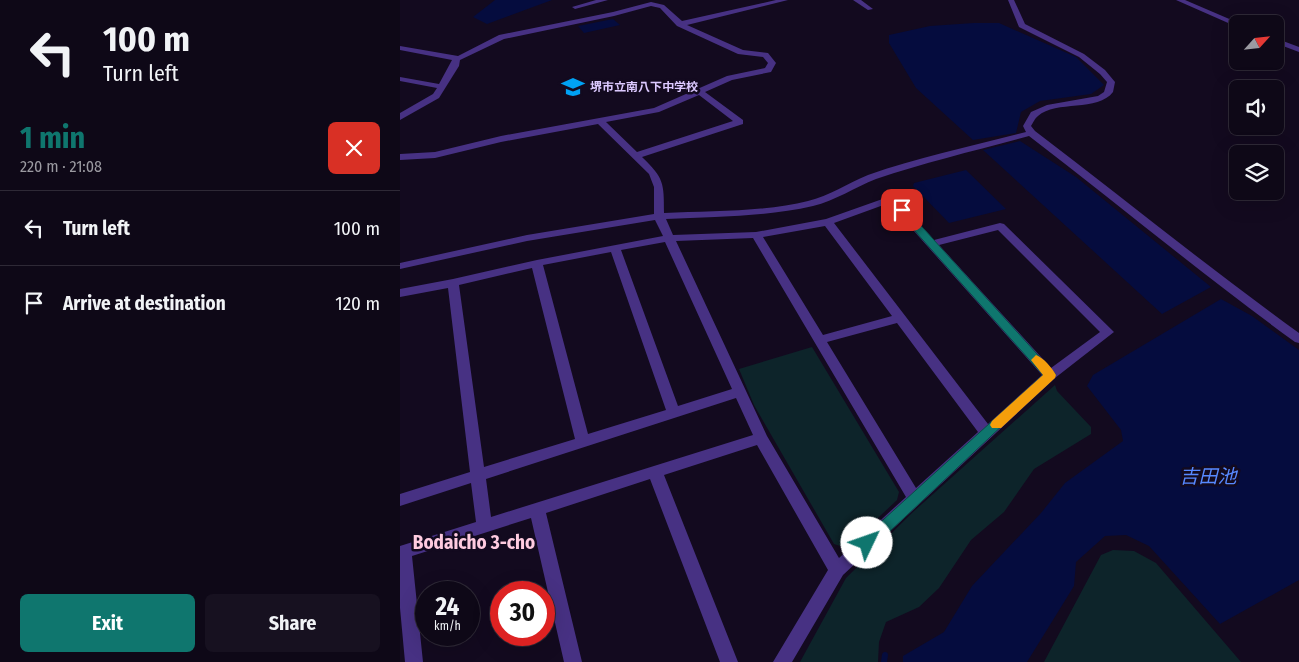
<!DOCTYPE html>
<meta charset="utf-8">
<style>
body{margin:0;font-family:"Fira Sans Condensed","Noto Sans JP",sans-serif;background:#171120;color:#f1f3f6;height:100vh;display:flex;flex-direction:column;font-size:19px;white-space:nowrap}
*{box-sizing:border-box;margin:0}
p{font-size:16px;color:#9b9aa1}
.icon{flex:none;width:28px;height:28px;fill:none;stroke:currentColor;stroke-width:2;stroke-linecap:round;stroke-linejoin:round}
.map{position:relative;flex:1;overflow:hidden}
.details{display:flex;flex-direction:column;background:#0e0817;width:400px}
.details>*{flex:none}
.top-card{background:#0e0817;color:#f1f3f6;overflow:hidden}
.needle{width:32px;rotate:63deg}
.controls{position:absolute;left:829px;top:15px;display:grid;gap:10px}
.controls a{display:grid;place-items:center;width:55px;height:55px;border-radius:8px;background:#0e0817;box-shadow:0 5px 20px #0002,0 0 0 1px #2e2936;font-size:25px}
.speed{position:absolute;left:15px;top:581px;display:flex;gap:10px;font-size:25px;font-weight:700;text-align:center}
.speed>*{display:grid;place-content:center;width:65px;height:65px;border-radius:50%;background:#0e0817;box-shadow:0 5px 20px #0002,0 0 0 1px #2e2936;line-height:1}
.speed small{font-size:12px;font-weight:400}
.speed .limit{border:8px solid #d22;background:#fff;color:#111}
.pin{position:absolute;display:grid;place-items:center;width:42px;height:42px;color:#fff;margin:-21px;border-radius:10px;box-shadow:0 2px 8px #0006}
.me{position:absolute;width:55px;margin:-28px;rotate:48deg;stroke-linejoin:round;filter:drop-shadow(0 0 4px #0008)}
.turn{display:flex;align-items:center;gap:18px;height:105px;padding:0 20px;font-size:22px}
.turn .icon{width:65px;height:65px;stroke-width:2.5}
.turn b{display:block;font-size:35px;line-height:42px}
.round{display:grid;place-items:center;flex:none;width:52px;height:52px;border-radius:8px;background:#171120}
.headline{display:flex;align-items:center;justify-content:space-between;height:85px;padding:0 20px}
h1{font-size:30px;font-weight:700;line-height:38px;color:#0f766e}
.primary-button{display:flex;gap:10px;margin-top:auto;padding:10px 20px}
.primary-button a{flex:1;height:58px;border-radius:8px;background:#0f766e;color:#fff;font-size:20px;font-weight:700;line-height:58px;text-align:center}
.primary-button a+a{background:#171120;color:#f1f3f6}
ul{padding:0;list-style:none}
li{display:flex;align-items:center;gap:15px;height:75px;padding:0 20px;border-top:1px solid #2e2936}
li div{flex:1}
li b{display:block;font-size:19px}
li em{font-style:normal}
main{display:flex;flex:1;min-height:0}
.map>svg:first-child{display:block}
</style>
<main>
<section class="details">
<div class="top-card">
<div class="turn"><svg class="icon" aria-label="left" viewBox="0 0 24 24"><path d="M17 20v-9H6M10 6l-5 5 5 5"/></svg><div><b>100 m</b>Turn left</div></div>
</div>
<div class="headline"><div><h1>1 min</h1><p>220 m · 21:08</p></div><a class="round" style="background:#d93025;color:#fff"><svg class="icon" aria-label="close" viewBox="0 0 24 24"><path d="M6 6l12 12M18 6L6 18"/></svg></a></div>
<ul>
<li><svg class="icon" aria-label="left" viewBox="0 0 24 24"><path d="M17 20v-9H6M10 6l-5 5 5 5"/></svg><div><b>Turn left</b></div><em>100 m</em></li>
<li><svg class="icon" aria-label="arrive" viewBox="0 0 24 24"><path d="M6 21V4h12l-3 4 3 4H6"/></svg><div><b>Arrive at destination</b></div><em>120 m</em></li>
</ul>
<div class="primary-button"><a>Exit</a><a>Share</a></div>
</section>
<div class="map">
<svg width="899" height="662" viewBox="0 0 899 662">
<rect width="100%" height="100%" fill="#130a1f"/>
<path fill="#0d242a" d="M 412,347 L 499,492 L 497,500 L 446,548 L 434,544 L 354,405 L 339,369 Z
M 655,385 L 657,391 L 691,427 L 691,434 L 634,469 L 604,512 L 571,540 L 539,588 L 519,607 L 486,622 L 479,642 L 478,662 L 400,662 L 446,578 L 513,512 Z
M 713,550 L 734,551 L 756,563 L 841,662 L 644,662 L 701,555 Z"/>
<path fill="#050c3e" d="M 95,0 L 152,0 L 87,24 L 73,17 Z
M 213,19 L 220,25 L 184,33 L 178,26 Z
M 574,23 L 599,23 L 676,57 L 704,85 L 691,94 L 640,101 L 621,112 L 616,133 L 573,140 L 516,88 L 489,43 L 489,35 L 530,26 Z
M 620,141 L 676,177 L 811,287 L 762,314 L 583,150 Z
M 566,170 L 606,209 L 549,223 L 513,186 L 514,183 Z
M 821,299 L 852,316 L 899,350 L 899,580 L 820,624 L 749,546 L 726,535 L 705,536 L 676,562 L 674,586 L 627,662 L 503,662 L 503,656 L 544,632 L 572,586 L 641,513 L 665,483 L 723,441 L 721,430 L 687,386 L 693,375 Z"/>
<g fill="none" stroke-linecap="round" stroke-linejoin="round">
<path stroke="#050c3e" stroke-width="6" d="M 484,662 L 485,655"/>
<path fill="#473183" fill-rule="evenodd" d="M 196,0 L 208,0 L 175,9 L 172,7 Z
M 376,0 L 388,0 L 287,25 L 343,50 L 368,53 L 376,63 L 371,72 L 332,80 L 305,92 L 343,120 L 343,124 L 242,157 C 264,178 264,183 264,213 C 310,211 365,212 408,201 C 429,196 448,183 468,175 C 519,157 573,146 626,132 L 623,126 L 631,112 L 647,105 L 698,96 L 704,92 L 707,82 L 700,74 L 679,57 L 619,27 L 608,0 L 614,0 L 625,24 L 684,54 L 705,70 L 715,82 L 713,92 C 698,112 656,100 638,116 C 635,118 633,123 631,126 L 635,131 C 723,198 809,268 899,333 L 899,343 L 895,342 C 804,276 718,204 629,136 C 578,150 526,162 476,179 C 455,187 435,201 413,206 C 365,217 315,217 266,219 L 273,235 L 356,232 L 426,219 L 491,196 L 495,197 L 534,240 L 600,223 L 604,224 L 714,332 L 655,378 L 443,575 L 392,662 L 373,662 L 428,570 L 357,445 L 264,475 L 338,662 L 320,662 L 250,479 L 146,513 L 182,662 L 164,662 L 131,518 L 12,556 L 23,662 L 5,662 L 0,608 L 0,546 L 76,522 L 71,483 L 0,506 L 0,494 L 70,472 L 48,288 L 0,297 L 0,289 L 53,279 L 137,260 L 263,236 L 255,220 L 127,241 L 0,269 L 0,263 L 127,235 L 254,214 L 254,187 L 249,174 L 198,124 L 101,142 L 35,158 L 0,160 L 0,154 L 35,152 L 101,136 L 254,108 L 327,76 L 365,68 L 368,63 L 363,57 L 338,54 L 277,26 L 260,8 L 251,6 L 214,16 L 104,39 L 60,60 L 59,66 L 39,98 L 0,120 L 0,113 L 33,94 L 37,88 L 0,81 L 0,77 L 39,84 L 52,60 L 0,50 L 0,46 L 58,56 L 99,35 L 213,12 L 251,2 L 264,5 L 282,21 ZM 299,95 L 333,121 L 237,152 L 206,122 L 259,112 ZM 489,203 L 642,375 L 588,424 L 434,223 ZM 425,226 L 492,316 L 423,335 L 363,237 ZM 598,230 L 700,332 L 651,368 L 539,245 ZM 353,238 L 506,497 L 439,558 L 367,436 L 276,241 ZM 265,242 L 332,389 L 278,406 L 221,250 ZM 211,252 L 266,410 L 188,434 L 143,265 ZM 132,268 L 175,439 L 84,467 L 59,285 ZM 497,323 L 578,432 L 516,488 L 427,342 ZM 336,398 L 353,435 L 91,517 L 86,479 Z
M 453,0 L 461,0 L 473,9 L 468,10 Z
M 776,0 L 785,0 L 841,24 L 835,26 Z
M 875,38 L 899,47 L 899,52 L 875,43 Z"/>
</g>
<path fill="#0f766e" stroke="#0a4d48" d="M 502,207 L 505,208 L 656,375 L 472,548 L 467,550 L 462,548 L 460,543 L 462,539 L 643,375 L 498,212 L 498,208 Z"/>
<path fill="#f59e0b" d="M 636,355 C 644,358 652,368 656,375 L 655,378 L 601,428 L 592,428 L 590,425 L 592,421 L 643,375 L 631,360 Z"/>
<defs>
<symbol id="school-bare" viewBox="-9 -9 18 18"><path d="M0-5L7-2L0 1L-7-2ZM-4 1L0 2.5L4 1V4Q0 6-4 4Z" fill="#00a2f4" stroke="#130a1f" stroke-width="2.5" paint-order="stroke"/></symbol>
</defs>
<g fill-rule="evenodd">
<use href="#school-bare" x="157" y="71" width="32" height="32"/>
</g>
<g text-anchor="middle" dominant-baseline="central" stroke-width="5" stroke-linejoin="round" paint-order="stroke">
<g font-size="12" font-weight="bold" fill="#dcc9ff" stroke="#130a1f" text-anchor="start">
<text x="190" y="87">堺市立南八下中学校</text>
</g>
<g font-size="19" font-style="italic" fill="#5789ff" stroke="#130a1f">
<text x="808" y="476">吉田池</text>
</g>
<g font-size="19" font-weight="bold" fill="#ffcbe0" stroke="#130a1f">
<text x="74" y="542">Bodaicho 3-cho</text>
</g>
</g>
</svg>
<div class="controls">
<a><svg class="needle" viewBox="-14 -14 28 28"><path d="M0-13l5 13h-10z" fill="#e53935"/><path d="M0 13l5-13h-10z" fill="#9b9aa1"/></svg></a>
<a><svg class="icon" aria-label="sound" viewBox="0 0 24 24"><path d="M4 9h4l5-4v14l-5-4H4zM17 9q2 3 0 6"/></svg></a>
<a><svg class="icon" aria-label="layers" viewBox="0 0 24 24"><path d="M12 4l9 5-9 5-9-5zM3 14l9 5 9-5"/></svg></a>
</div>
<div class="speed"><div>24<small>km/h</small></div><div class="limit">30</div></div>
<div class="pin" style="left:502px;top:210px;background:#d93025"><svg class="icon" aria-label="arrive" viewBox="0 0 24 24"><path d="M6 21V4h12l-3 4 3 4H6"/></svg></div>
<svg class="me" style="left:467px;top:543px" viewBox="-20 -20 40 40"><circle r="19" fill="#fff"/><path d="M0-13L10 11 0 6-10 11z" fill="#0f766e"/></svg>
</div>
</main>
